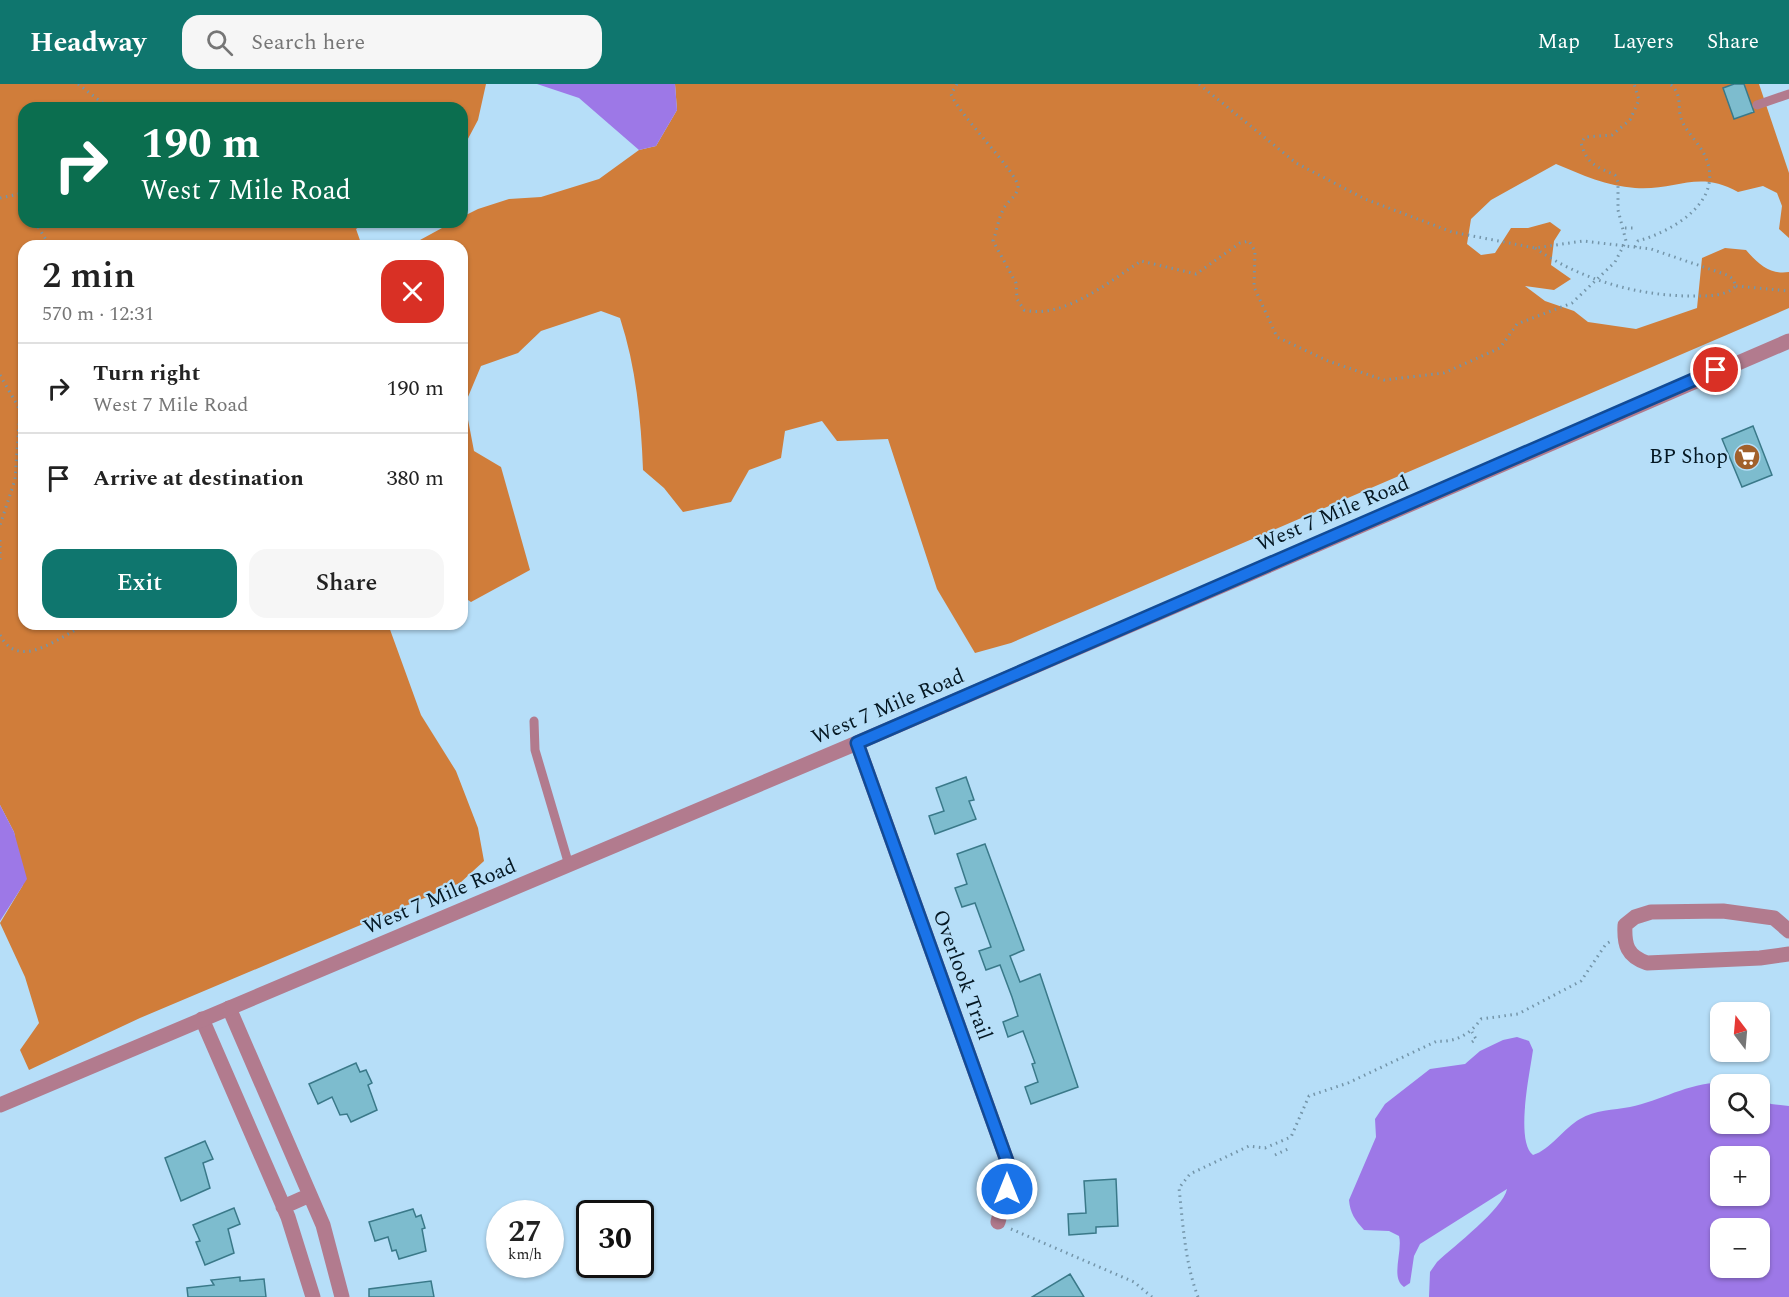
<!DOCTYPE html>
<meta charset="utf-8">
<style>
body{margin:0;font-family:Spectral,serif;background:#f6f6f6;color:#222;height:100vh;display:flex;flex-direction:column;font-size:22px;white-space:nowrap}
*{box-sizing:border-box;margin:0}
p{font-size:20px;color:#767676}
.icon{flex:none;width:33px;height:33px;fill:none;stroke:currentColor;stroke-width:2;stroke-linecap:round;stroke-linejoin:round}
.map{position:relative;flex:1;overflow:hidden}
.panel{position:absolute;left:18px;top:156px;width:450px;height:390px;display:flex;flex-direction:column;background:#fff;border-radius:18px;box-shadow:0 2px 4px #0004}
.panel>*{flex:none}
.hud{position:absolute;left:18px;top:18px;width:450px;height:126px;border-radius:18px;box-shadow:0 2px 4px #0004;background:#0b6e4f;color:#fff;overflow:hidden}
.needle{width:39px;rotate:344deg}
.controls{position:absolute;left:1710px;top:918px;display:grid;gap:12px}
.controls a{display:grid;place-items:center;width:60px;height:60px;border-radius:12px;background:#fff;box-shadow:0 2px 4px #0004;font-size:30px}
.speed{position:absolute;left:486px;top:1116px;display:flex;gap:12px;font-size:30px;font-weight:700;text-align:center}
.speed>*{display:grid;place-content:center;width:78px;height:78px;border-radius:50%;background:#fff;box-shadow:0 2px 4px #0004;line-height:1}
.speed small{font-size:15px;font-weight:400}
.speed .limit{border:3px solid #111;border-radius:9px;background:#fff;color:#111}
.pin{position:absolute;display:grid;place-items:center;width:51px;height:51px;color:#fff;margin:-26px;border:3px solid #fff;border-radius:50%;box-shadow:0 2px 6px #0007}
.me{position:absolute;width:66px;margin:-33px;rotate:0deg;stroke-linejoin:round;filter:drop-shadow(0 0 4px #0008)}
.turn{display:flex;align-items:center;gap:21px;height:126px;padding:0 24px;font-size:27px}
.turn .icon{width:78px;height:78px;stroke-width:2.5}
.turn b{display:block;font-size:42px;line-height:51px}
.round{display:grid;place-items:center;flex:none;width:63px;height:63px;border-radius:18px;background:#f6f6f6}
.summary{display:flex;align-items:center;justify-content:space-between;height:102px;padding:0 24px}
h1{font-size:36px;font-weight:600;line-height:45px}
.button{display:flex;gap:12px;margin-top:auto;padding:12px 24px}
.button a{flex:1;height:69px;border-radius:18px;background:#0f766e;color:#fff;font-size:24px;font-weight:600;line-height:69px;text-align:center}
.button a+a{background:#f6f6f6;color:#222}
ul{padding:0;list-style:none}
li{display:flex;align-items:center;gap:18px;height:90px;padding:0 24px;border-top:2px solid #e0e0e0}
li div{flex:1}
li b{display:block;font-size:22px}
li em{font-style:normal}
header{display:flex;align-items:center;gap:36px;box-sizing:border-box;height:84px;padding:0 30px;background:#0f766e;color:#fff}
header strong{font-size:28px}
nav{display:flex;gap:33px;margin-inline-start:auto;font-size:21px}
.search{width:420px;height:54px;background:#f6f6f6;display:flex;align-items:center;gap:15px;box-sizing:border-box;padding:0 21px;border-radius:18px;color:#767676;font-size:22px}
.map>svg:first-child{display:block}
</style>
<header>
<strong>Headway</strong>
<div class="search"><svg class="icon" aria-label="search" viewBox="0 0 24 24"><circle cx="10" cy="10" r="6"/><path d="M15 15l6 6"/></svg>Search here</div>
<nav><a>Map</a><a>Layers</a><a>Share</a></nav>
</header>
<div class="map">
<svg width="1789" height="1213" viewBox="0 0 1789 1213">
<rect width="100%" height="100%" fill="#b6def8"/>
<path fill="#d07d3a" d="M 0,0 L 486,0 L 478,36 L 462,66 L 462,24 L 24,24 L 24,138 L 366,138 L 356,145 L 362,162 L 24,162 L 24,540 L 388,540 L 421,631 L 456,687 L 478,744 L 484,777 L 460,799 L 140,934 L 29,986 L 20,966 L 39,939 L 25,893 L 0,839 L 23,801 L 14,748 L 0,721 Z
M 675,0 L 1759,0 L 1789,89 L 1789,154 L 1779,145 L 1782,122 L 1777,109 L 1763,102 L 1738,108 C 1698,85 1676,107 1635,104 C 1607,102 1582,91 1556,80 L 1491,116 L 1471,135 L 1467,160 L 1481,171 L 1495,169 L 1511,144 L 1528,144 L 1550,138 L 1561,146 L 1554,157 L 1551,181 L 1571,195 L 1554,206 L 1525,202 L 1545,217 L 1574,227 L 1588,238 L 1636,245 L 1697,224 L 1702,174 L 1725,164 L 1746,166 C 1758,180 1770,191 1789,188 L 1789,224 L 1011,559 L 975,569 L 937,505 L 888,355 L 837,357 L 822,337 L 785,347 L 781,374 L 749,386 L 731,418 L 683,428 L 664,404 L 643,386 C 641,334 636,283 620,234 L 601,227 L 541,247 L 518,269 L 481,282 L 465,320 L 474,367 L 501,383 L 530,486 L 471,518 L 462,512 L 462,162 L 409,162 L 453,138 L 462,138 L 462,133 L 478,125 L 509,115 L 541,113 L 599,95 L 639,66 L 656,62 L 677,26 Z"/>
<path fill="#9d78e7" fill-rule="evenodd" d="M 537,0 L 675,0 L 677,26 L 656,62 L 639,66 L 579,14 Z
M 0,721 L 14,748 L 27,795 L 0,837 Z
M 1517,953 L 1529,957 L 1533,966 C 1530,988 1515,1057 1533,1071 C 1550,1066 1564,1044 1580,1035 C 1595,1026 1613,1026 1630,1023 C 1664,1016 1698,993 1733,1000 L 1720,1000 L 1720,1040 L 1760,1040 L 1760,1014 L 1771,1020 L 1789,1022 L 1789,1213 L 1429,1213 L 1430,1188 L 1437,1178 C 1454,1162 1503,1125 1507,1105 L 1420,1160 L 1414,1172 L 1410,1199 L 1404,1203 C 1390,1194 1403,1167 1399,1152 L 1389,1147 L 1364,1146 C 1355,1136 1350,1129 1349,1116 L 1376,1053 L 1375,1035 L 1385,1020 L 1430,985 L 1465,980 L 1480,967 L 1503,956 ZM 1720,1072 L 1760,1072 L 1760,1112 L 1720,1112 ZM 1720,1144 L 1760,1144 L 1760,1184 L 1720,1184 Z"/>
<path fill="#7dbcce" stroke="#3a7989" stroke-width="1.5" d="M 1734,0 L 1744,0 L 1754,28 L 1734,35 L 1723,4 Z
M 1753,342 L 1772,391 L 1742,403 L 1722,355 Z
M 966,693 L 974,716 L 969,717 L 976,735 L 935,750 L 929,732 L 944,727 L 936,704 Z
M 985,760 L 1024,866 L 1010,872 L 1020,898 L 1040,890 L 1078,1003 L 1031,1020 L 1025,1003 L 1038,998 L 1032,980 L 1035,979 L 1023,947 L 1008,953 L 1003,938 L 1018,932 L 1012,913 L 1000,881 L 986,886 L 979,867 L 991,863 L 975,819 L 962,823 L 955,804 L 967,800 L 957,770 Z
M 356,979 L 360,988 L 366,986 L 372,999 L 368,1001 L 377,1026 L 351,1038 L 347,1030 L 340,1031 L 332,1013 L 318,1020 L 309,1000 Z
M 205,1057 L 213,1075 L 203,1079 L 210,1104 L 181,1117 L 165,1074 Z
M 1116,1095 L 1118,1142 L 1096,1143 L 1096,1149 L 1069,1151 L 1068,1130 L 1086,1129 L 1084,1097 Z
M 234,1124 L 240,1140 L 228,1145 L 234,1169 L 205,1181 L 196,1158 L 200,1157 L 193,1141 Z
M 413,1125 L 416,1133 L 421,1131 L 425,1144 L 422,1145 L 426,1167 L 399,1175 L 396,1166 L 392,1167 L 388,1153 L 375,1157 L 369,1138 Z
M 1070,1190 L 1084,1213 L 1032,1213 Z
M 240,1193 L 240,1197 L 264,1195 L 266,1213 L 188,1213 L 187,1204 L 214,1201 L 211,1196 Z
M 431,1197 L 434,1213 L 369,1213 L 369,1205 Z"/>
<g fill="none" stroke-linecap="round" stroke-linejoin="round">
<path stroke="#7495a9" stroke-width="3" stroke-dasharray="1.5 4.5" stroke-linecap="butt" d="M 78,0 L 109,24
M 957,0 L 951,10 C 958,30 1019,90 1018,103 C 1017,113 1006,118 1003,126 C 998,135 997,147 993,157 L 1016,199 L 1017,215 L 1024,226 C 1063,236 1110,197 1141,177 L 1196,190 L 1240,159 L 1249,157 L 1255,167 L 1254,203 L 1277,253 L 1328,277 L 1384,296 L 1444,289 L 1500,264 L 1517,240 L 1572,219 L 1615,178 L 1626,157 L 1618,126 L 1618,98 L 1615,91 C 1595,82 1587,80 1581,59 L 1585,53 L 1612,51 L 1630,36 L 1639,16 L 1634,0
M 1199,0 L 1296,79 L 1365,115 L 1452,148 L 1535,164 L 1583,157 L 1651,165 L 1727,191 L 1733,195 L 1736,202 C 1726,212 1710,212 1697,212 C 1640,213 1581,196 1535,164
M 0,114 L 24,109
M 35,138 L 50,162
M 1625,144 L 1637,144
M 1635,163 L 1638,157 C 1673,147 1726,117 1705,72 C 1699,59 1688,50 1682,37 C 1676,23 1684,12 1670,0
M 1736,202 L 1789,207
M 0,291 L 20,326 L 15,396 L 0,441
M 0,456 L 0,477
M 0,551 C 20,590 63,549 88,540
M 1472,958 L 1476,955 L 1472,948
M 1275,1071 L 1290,1064
M 1011,1145 L 1134,1198 L 1152,1213
M 1198,1213 C 1185,1179 1183,1140 1179,1104 L 1190,1090 L 1249,1062 L 1265,1064 L 1291,1053 L 1309,1012 L 1348,999 L 1437,957 C 1454,959 1471,950 1481,935 L 1518,930 L 1581,897 L 1606,860 L 1611,857"/>
<path stroke="#b27b8e" stroke-width="9" d="M 1757,21 L 1789,10
M 534,637 L 535,666 L 569,781"/>
<path stroke="#b27b8e" stroke-width="15" d="M 857,659 L 1011,1088 L 998,1138
M 1789,847 L 1774,834 L 1723,827 L 1651,828 L 1635,833 L 1625,841 C 1624,861 1627,872 1647,879 L 1760,874 L 1789,870
M 229,924 L 323,1141 L 342,1213
M 202,935 L 288,1133 L 313,1213
M 283,1123 L 310,1111"/>
<path stroke="#b27b8e" stroke-width="15" d="M 0,1021 L 857,659 L 1789,257"/>
</g>
<g fill="none" stroke-linecap="round" stroke-linejoin="round">
<defs>
<path id="route" d="M 1007,1105 L 1011,1088 L 857,659 L 1716,286"/>
</defs>
<use href="#route" stroke="#114b97" stroke-width="15"/>
<use href="#route" stroke="#1a73e8" stroke-width="10"/>
</g>
<defs>
<symbol id="supermarket-disc" viewBox="-11 -11 22 22"><circle r="9.5" fill="#a1602b" stroke="#b6def8"/><path d="M-6-5.5h2.5l.6 2H6L4.5 2H-2.5L-4.4-4H-6ZM-1.5 3.2a1.3 1.3 0 1 0 .1 0ZM3 3.2a1.3 1.3 0 1 0 .1 0Z" fill="#fff"/></symbol>
</defs>
<g fill-rule="evenodd">
<use href="#supermarket-disc" x="1732" y="358" width="30" height="30"/>
</g>
<g text-anchor="middle" dominant-baseline="central" stroke-width="4.5" stroke-linejoin="round" paint-order="stroke">
<g font-size="21" fill="#051823" stroke="#b6def8" text-anchor="end">
<text x="1728" y="373">BP Shop</text>
</g>
<g font-size="21" fill="#051823" stroke="#b6def8">
<text transform="translate(1333 430) rotate(-23)">West 7 Mile Road</text>
<text transform="translate(888 623) rotate(-23)">West 7 Mile Road</text>
<text transform="translate(440 813) rotate(-23)">West 7 Mile Road</text>
<text transform="translate(962 891) rotate(70)">Overlook Trail</text>
</g>
</g>
</svg>
<div class="controls">
<a><svg class="needle" viewBox="-14 -14 28 28"><path d="M0-13l5 13h-10z" fill="#e53935"/><path d="M0 13l5-13h-10z" fill="#767676"/></svg></a>
<a><svg class="icon" aria-label="search" viewBox="0 0 24 24"><circle cx="10" cy="10" r="6"/><path d="M15 15l6 6"/></svg></a>
<a>+</a>
<a>−</a>
</div>
<div class="speed"><div>27<small>km/h</small></div><div class="limit">30</div></div>
<div class="pin" style="left:1716px;top:286px;background:#d93025"><svg class="icon" aria-label="arrive" viewBox="0 0 24 24"><path d="M6 21V4h12l-3 4 3 4H6"/></svg></div>
<svg class="me" style="left:1007px;top:1105px" viewBox="-20 -20 40 40"><circle r="17" fill="#1a73e8" stroke="#fff" stroke-width="3"/><path d="M0-11L8 9 0 5-8 9z" fill="#fff"/></svg>
<div class="hud">
<div class="turn"><svg class="icon" aria-label="right" viewBox="0 0 24 24"><path d="M7 20v-9h11M14 6l5 5-5 5"/></svg><div><b>190 m</b>West 7 Mile Road</div></div>
</div>
<section class="panel">
<div class="summary"><div><h1>2 min</h1><p>570 m · 12:31</p></div><a class="round" style="background:#d93025;color:#fff"><svg class="icon" aria-label="close" viewBox="0 0 24 24"><path d="M6 6l12 12M18 6L6 18"/></svg></a></div>
<ul>
<li><svg class="icon" aria-label="right" viewBox="0 0 24 24"><path d="M7 20v-9h11M14 6l5 5-5 5"/></svg><div><b>Turn right</b><p>West 7 Mile Road</p></div><em>190 m</em></li>
<li><svg class="icon" aria-label="arrive" viewBox="0 0 24 24"><path d="M6 21V4h12l-3 4 3 4H6"/></svg><div><b>Arrive at destination</b></div><em>380 m</em></li>
</ul>
<div class="button"><a>Exit</a><a>Share</a></div>
</section>
</div>
